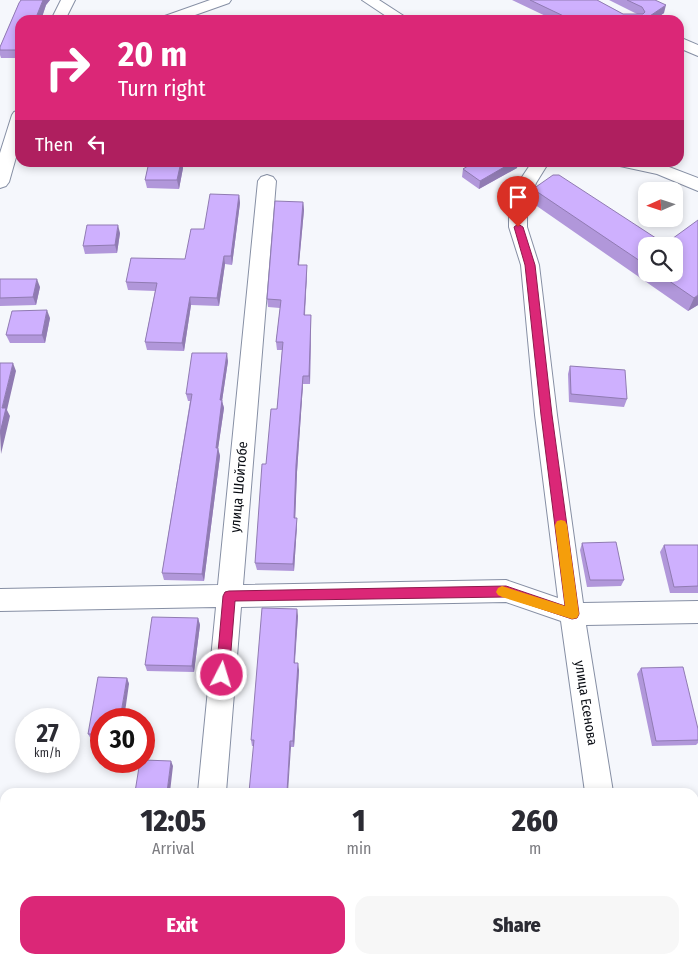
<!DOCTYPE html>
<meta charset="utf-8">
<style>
body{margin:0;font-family:"Fira Sans Condensed",sans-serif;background:#f7f7f7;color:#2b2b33;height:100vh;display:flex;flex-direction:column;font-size:19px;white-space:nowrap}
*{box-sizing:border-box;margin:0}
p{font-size:16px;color:#7c7c81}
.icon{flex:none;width:28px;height:28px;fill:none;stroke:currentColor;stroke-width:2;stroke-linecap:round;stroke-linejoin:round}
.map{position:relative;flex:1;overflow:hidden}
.side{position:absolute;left:0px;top:788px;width:699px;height:176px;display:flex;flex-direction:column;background:#fff;border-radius:15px 15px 0 0;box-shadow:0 2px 8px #0003}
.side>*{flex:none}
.top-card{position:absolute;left:15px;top:15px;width:669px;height:152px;border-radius:15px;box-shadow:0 2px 8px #0003;background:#db2777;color:#fff;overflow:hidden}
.needle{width:32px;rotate:267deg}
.buttons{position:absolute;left:638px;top:182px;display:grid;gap:10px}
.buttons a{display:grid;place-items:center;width:45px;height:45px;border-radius:10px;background:#fff;box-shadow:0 2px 8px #0003;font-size:25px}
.speed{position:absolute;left:15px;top:708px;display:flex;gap:10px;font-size:25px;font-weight:700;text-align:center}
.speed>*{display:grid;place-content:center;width:65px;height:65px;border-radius:50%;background:#fff;box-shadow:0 2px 8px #0003;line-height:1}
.speed small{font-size:12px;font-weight:400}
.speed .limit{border:8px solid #d22;background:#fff;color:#111}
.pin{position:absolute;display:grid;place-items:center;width:42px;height:42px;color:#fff;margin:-51px -21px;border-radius:50% 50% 50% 0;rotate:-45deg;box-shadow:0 0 5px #0007}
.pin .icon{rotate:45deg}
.me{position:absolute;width:55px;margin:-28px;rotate:5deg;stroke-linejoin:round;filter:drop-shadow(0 0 4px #0008)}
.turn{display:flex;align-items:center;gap:18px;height:105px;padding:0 20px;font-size:22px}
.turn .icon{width:65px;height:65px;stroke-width:2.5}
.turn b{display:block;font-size:35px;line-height:42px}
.then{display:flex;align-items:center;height:48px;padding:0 20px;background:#0003;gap:10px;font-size:19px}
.eta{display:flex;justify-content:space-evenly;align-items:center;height:85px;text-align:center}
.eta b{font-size:30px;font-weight:800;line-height:35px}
.action{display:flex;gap:10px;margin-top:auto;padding:10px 20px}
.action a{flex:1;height:58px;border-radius:15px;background:#db2777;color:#fff;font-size:20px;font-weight:800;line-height:58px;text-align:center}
.action a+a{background:#f7f7f7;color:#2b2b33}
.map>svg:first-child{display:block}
</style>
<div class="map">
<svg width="698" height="963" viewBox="0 0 698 963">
<rect width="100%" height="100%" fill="#f5f7fc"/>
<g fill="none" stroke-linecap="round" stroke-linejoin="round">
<defs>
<path id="minor" d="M 61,0 L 75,0 L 65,20 L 51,20 Z
M 210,0 L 231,0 L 229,3 L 181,20 L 160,20 L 162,17 Z
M 362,0 L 379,0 L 410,20 L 392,20 Z
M 679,37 L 698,45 L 698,56 L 679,48 Z
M 20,110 L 20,143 L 9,182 L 6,186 L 0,188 L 0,153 L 12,115 L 14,112 Z
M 532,162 L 549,162 L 536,183 L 527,207 L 527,227 L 539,265 L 557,415 L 583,603 L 698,601 L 698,623 L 586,625 L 613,792 L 585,792 L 561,621 L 506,602 L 241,607 L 226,792 L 198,792 L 216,607 L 0,611 L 0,589 L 218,585 L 258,181 L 261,177 L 267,175 L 273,177 L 276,181 L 243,585 L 506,580 L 558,598 L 535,415 L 521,265 L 509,227 L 509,207 L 518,183 Z
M 618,162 L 656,162 L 698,178 L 698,191 L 657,174 L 620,166 Z
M 182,959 L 212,959 L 212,963 L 182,963 Z
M 610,959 L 640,959 L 640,963 L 610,963 Z"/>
</defs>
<use href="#minor" stroke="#868fa4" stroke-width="2"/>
<use href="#minor" fill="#fff" fill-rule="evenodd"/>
</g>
<path fill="#b197da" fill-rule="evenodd" d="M 21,0 L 50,0 L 46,5 L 41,20 L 20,20 L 20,58 L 1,58 L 0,55 L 0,47 L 19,3 Z
M 512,0 L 597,0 L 623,14 L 637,14 L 609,0 L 655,0 L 664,13 L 654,20 L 554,20 Z
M 149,162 L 182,162 L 183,168 L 179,189 L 147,188 L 145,180 Z
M 474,162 L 518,162 L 517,168 L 479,189 L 462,177 L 463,169 Z
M 533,189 L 665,244 L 698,305 L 688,311 L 531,202 ZM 646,246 L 674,274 L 646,274 Z
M 239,195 L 240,203 L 232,265 L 225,264 L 219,306 L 191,305 L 184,351 L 147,350 L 145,342 L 155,291 L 128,290 L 126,282 L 185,259 L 204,229 Z
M 303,202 L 304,210 L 299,265 L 307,273 L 305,315 L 311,315 L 311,323 L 310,384 L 303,384 L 297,472 L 295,518 L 297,525 L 294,571 L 257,570 L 255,563 L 266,464 L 277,409 L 282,350 L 277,350 L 276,342 L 280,308 L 268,307 L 267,299 Z
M 120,233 L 117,253 L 85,254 L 83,246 Z
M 0,279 L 40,287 L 36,305 L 0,306 Z
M 50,318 L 45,343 L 10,343 L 6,335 Z
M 228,361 L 222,401 L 224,408 L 218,448 L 220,456 L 204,581 L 164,580 L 162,573 L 190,401 L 188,401 L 186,394 Z
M 570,366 L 627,399 L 624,407 L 569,402 L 568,374 Z
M 582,543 L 624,580 L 621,586 L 587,587 L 580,550 Z
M 664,545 L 698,545 L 698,593 L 670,593 L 660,552 Z
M 298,616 L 295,663 L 299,670 L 294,747 L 252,746 L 251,740 Z
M 198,618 L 200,625 L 194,672 L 147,671 L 145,665 Z
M 641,668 L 698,729 L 698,743 L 696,745 L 652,746 L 637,674 Z
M 127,678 L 129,684 L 101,719 L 101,740 L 91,739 L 88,734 Z
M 694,893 L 698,893 L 698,960 L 670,961 L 670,959 L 694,959 Z"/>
<path fill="#907bb2" d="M 43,0 L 50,0 L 46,5 L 41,20 L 35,20 Z
M 666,5 L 664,13 L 654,20 L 644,20 Z
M 181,162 L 182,162 L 183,168 L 179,189 L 177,180 Z
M 513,162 L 518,162 L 517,168 L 479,189 L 480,181 Z
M 239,195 L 240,203 L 232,265 L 231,256 Z
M 303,202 L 304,210 L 298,273 L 298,265 Z
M 118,225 L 120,233 L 117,253 L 115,245 Z
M 224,256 L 225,264 L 219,306 L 217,298 Z
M 307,265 L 307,273 L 304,323 L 304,315 Z
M 37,279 L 40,287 L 36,305 L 33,297 Z
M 698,295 L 698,305 L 688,311 L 694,298 Z
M 190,297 L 191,305 L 184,351 L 182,343 Z
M 47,310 L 50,318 L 45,343 L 42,335 Z
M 311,315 L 311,323 L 310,384 L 309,376 Z
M 227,353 L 228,361 L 222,401 L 224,408 L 217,456 L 216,448 L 220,400 Z
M 13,363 L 16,371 L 7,410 L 10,416 L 1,454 L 0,433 L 2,408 Z
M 303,376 L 303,384 L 297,472 L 295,525 L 294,518 L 296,465 Z
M 218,448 L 220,456 L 204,581 L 202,574 Z
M 297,518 L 297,525 L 294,571 L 293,564 Z
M 297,609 L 298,616 L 294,670 L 294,663 Z
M 198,618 L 200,625 L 194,672 L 192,666 Z
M 298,663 L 299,670 L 294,747 L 293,741 Z
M 127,678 L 129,684 L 124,719 L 120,719 Z
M 290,741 L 291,747 L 288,792 L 287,792 Z
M 171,761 L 173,766 L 170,792 L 167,792 Z
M 167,959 L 170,959 L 170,963 L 167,963 Z"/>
<path fill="#ceb0fe" stroke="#907bb2" d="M 21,0 L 43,0 L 35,20 L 20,20 L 20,50 L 0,50 L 0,47 L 19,3 Z
M 530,0 L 597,0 L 623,14 L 643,14 L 645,12 L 642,7 L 627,0 L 655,0 L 666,5 L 644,20 L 572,20 Z
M 386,17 L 390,20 L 381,20 Z
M 200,18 L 201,20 L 194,20 Z
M 149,162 L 181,162 L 177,180 L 145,180 Z
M 474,162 L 513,162 L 480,181 L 463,169 Z
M 553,175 L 559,175 L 665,244 L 698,220 L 698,295 L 694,298 L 659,274 L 674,274 L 674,246 L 646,246 L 646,265 L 533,189 Z
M 210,194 L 239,195 L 231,256 L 224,256 L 217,298 L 190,297 L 182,343 L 145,342 L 157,283 L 126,282 L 131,258 L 185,259 L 191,229 L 204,229 Z
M 275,201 L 303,202 L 298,265 L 307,265 L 304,315 L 311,315 L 309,376 L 303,376 L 296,465 L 294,518 L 297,518 L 293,564 L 255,563 L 262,464 L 266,464 L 271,409 L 277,409 L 283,342 L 276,342 L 281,300 L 267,299 Z
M 87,225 L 118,225 L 115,245 L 83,246 Z
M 0,279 L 37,279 L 33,297 L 0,298 Z
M 47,310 L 42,335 L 6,335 L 12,311 Z
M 192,353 L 227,353 L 220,400 L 222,400 L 216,448 L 218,448 L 202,574 L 162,573 L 192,394 L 186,394 Z
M 0,363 L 13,363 L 2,408 L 6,408 L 0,433 Z
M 570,366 L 625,370 L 627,399 L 571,394 Z
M 616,542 L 624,580 L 590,580 L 582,543 Z
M 664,545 L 698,545 L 698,586 L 674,587 Z
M 262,608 L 297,609 L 294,663 L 298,663 L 293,741 L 290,741 L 287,792 L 249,792 L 254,740 L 251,740 Z
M 152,617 L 198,618 L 192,666 L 145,665 Z
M 683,667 L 698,729 L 698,740 L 656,741 L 641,668 Z
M 98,677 L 127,678 L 120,719 L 101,719 L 101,734 L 88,734 Z
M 144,760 L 171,761 L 167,792 L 135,792 L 140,761 L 144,761 Z
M 694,893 L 698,893 L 698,958 L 694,958 Z
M 122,959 L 167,959 L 167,963 L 121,963 Z
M 255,959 L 298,959 L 298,963 L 255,963 Z"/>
<path fill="#db2777" stroke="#8e194d" d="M 518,224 L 523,227 L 535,265 L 552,415 L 579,614 L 577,618 L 572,619 L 506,597 L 235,601 L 229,675 L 227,679 L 222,681 L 218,679 L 216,675 L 223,596 L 225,592 L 229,591 L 506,586 L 565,606 L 541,415 L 525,265 L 514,227 Z"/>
<path fill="#f59e0b" d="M 561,520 L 565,521 L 567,525 L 579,614 L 577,618 L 572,619 L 502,597 L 498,595 L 496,592 L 498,588 L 502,586 L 565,606 L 555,525 L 557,521 Z"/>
<g text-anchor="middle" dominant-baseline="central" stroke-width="4" stroke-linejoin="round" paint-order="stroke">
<g font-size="14" fill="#090c13" stroke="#fff">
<text transform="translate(239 487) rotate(-85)">улица Шойтобе</text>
<text transform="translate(586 703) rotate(81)">улица Есенова</text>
</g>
</g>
</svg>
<div class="buttons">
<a><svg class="needle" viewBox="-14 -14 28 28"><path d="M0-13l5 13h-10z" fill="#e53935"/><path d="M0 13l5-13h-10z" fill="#7c7c81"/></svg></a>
<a><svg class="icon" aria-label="search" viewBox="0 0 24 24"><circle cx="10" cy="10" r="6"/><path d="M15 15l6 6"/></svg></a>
</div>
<div class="speed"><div>27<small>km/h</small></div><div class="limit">30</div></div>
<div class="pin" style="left:518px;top:227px;background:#d93025"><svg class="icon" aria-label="arrive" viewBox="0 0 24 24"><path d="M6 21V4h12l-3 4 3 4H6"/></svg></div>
<svg class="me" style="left:222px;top:675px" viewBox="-20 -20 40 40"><circle r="17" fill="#db2777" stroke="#fff" stroke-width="3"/><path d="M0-11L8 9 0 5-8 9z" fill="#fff"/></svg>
<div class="top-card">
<div class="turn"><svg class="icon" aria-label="right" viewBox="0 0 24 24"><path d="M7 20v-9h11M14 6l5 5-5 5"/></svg><div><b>20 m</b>Turn right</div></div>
<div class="then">Then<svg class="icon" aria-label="left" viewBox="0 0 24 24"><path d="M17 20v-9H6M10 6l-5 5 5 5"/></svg></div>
</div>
<section class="side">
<div class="eta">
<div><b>12:05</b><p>Arrival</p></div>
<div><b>1</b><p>min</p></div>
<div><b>260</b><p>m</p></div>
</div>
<div class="action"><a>Exit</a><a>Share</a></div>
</section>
</div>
